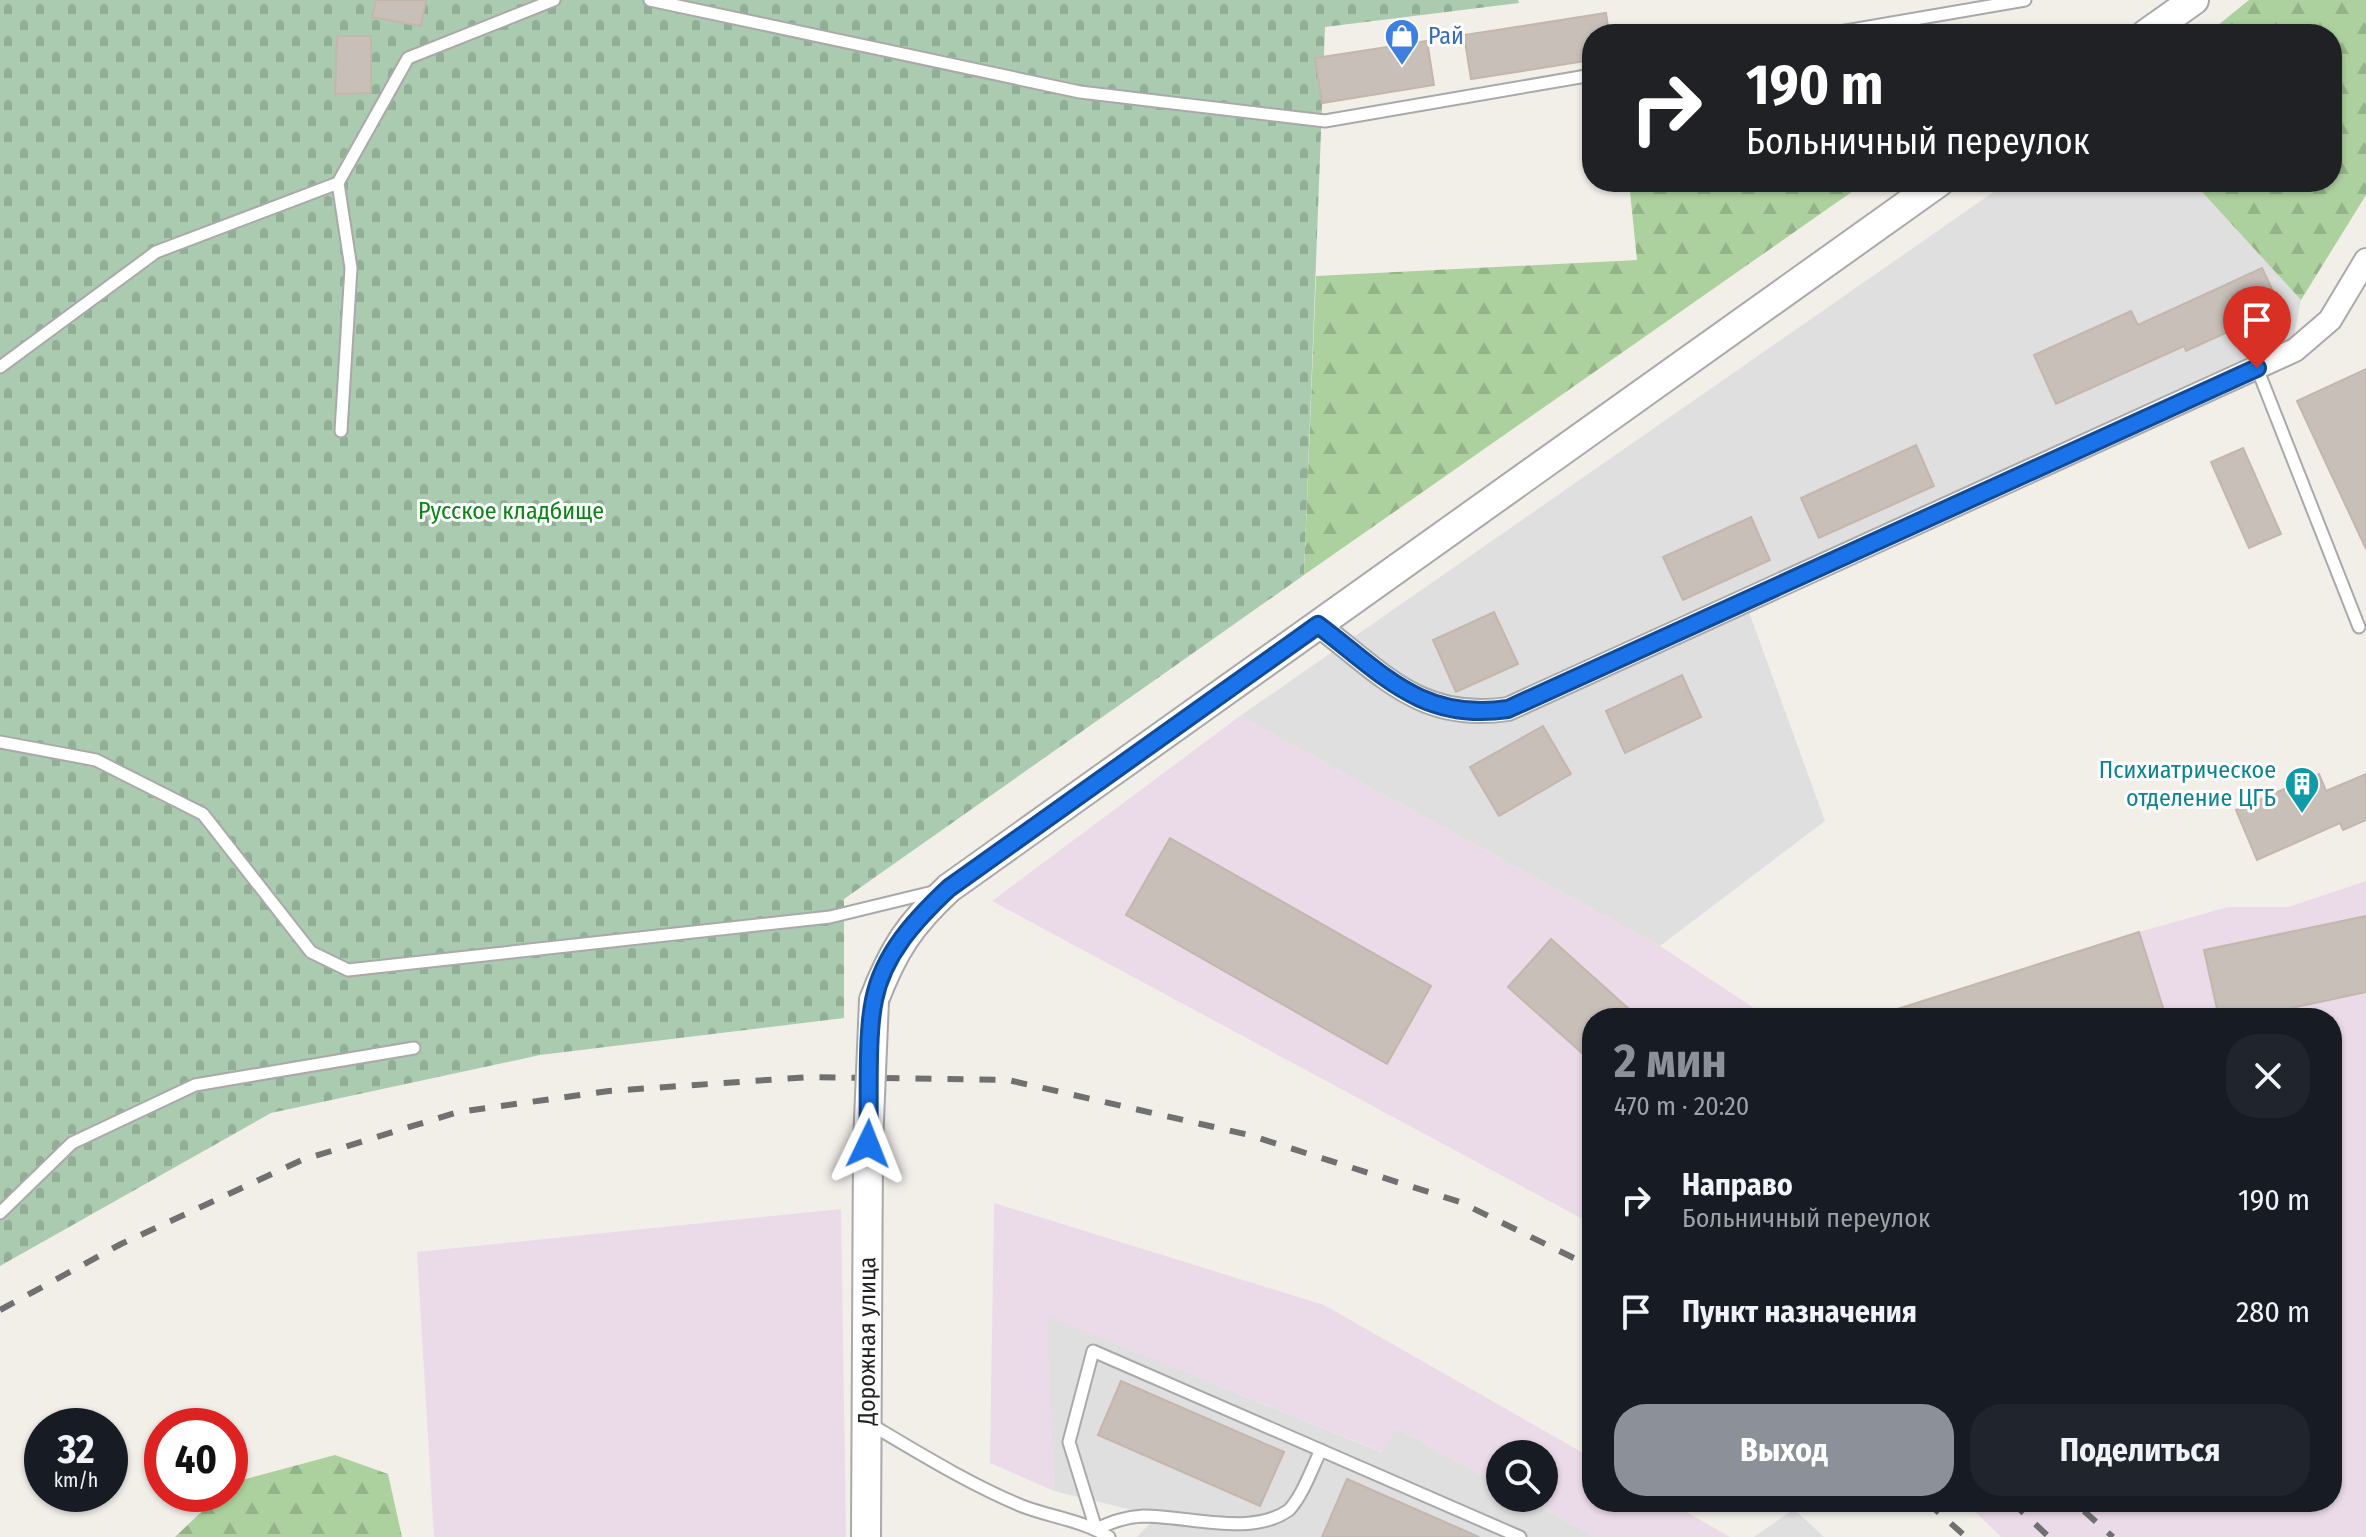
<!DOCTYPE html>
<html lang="ru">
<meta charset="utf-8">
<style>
body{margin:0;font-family:"Fira Sans Condensed",sans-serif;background:#20242c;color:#f1f3f6;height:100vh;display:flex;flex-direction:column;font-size:30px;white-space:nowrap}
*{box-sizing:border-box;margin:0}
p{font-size:26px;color:#9ea1a6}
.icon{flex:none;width:44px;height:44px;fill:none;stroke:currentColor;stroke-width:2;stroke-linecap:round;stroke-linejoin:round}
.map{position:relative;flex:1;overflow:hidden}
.panel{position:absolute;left:1582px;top:1008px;width:760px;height:504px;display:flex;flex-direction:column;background:#171b24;border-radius:32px;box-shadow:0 2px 6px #0004}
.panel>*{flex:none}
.banner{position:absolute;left:1582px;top:24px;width:760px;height:168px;border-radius:32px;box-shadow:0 2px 6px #0004;background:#202124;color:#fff;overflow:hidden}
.fabs{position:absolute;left:1486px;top:1440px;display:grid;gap:16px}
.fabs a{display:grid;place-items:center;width:72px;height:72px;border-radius:50%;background:#171b24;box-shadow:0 2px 6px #0004;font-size:40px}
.speed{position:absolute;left:24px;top:1408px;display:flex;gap:16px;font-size:40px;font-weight:700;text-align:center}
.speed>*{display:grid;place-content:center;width:104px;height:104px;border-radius:50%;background:#171b24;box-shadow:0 2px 6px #0004;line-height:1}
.speed small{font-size:20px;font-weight:400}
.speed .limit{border:12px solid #d22;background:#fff;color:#111}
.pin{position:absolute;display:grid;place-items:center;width:68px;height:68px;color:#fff;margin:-82px -34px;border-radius:50% 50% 50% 0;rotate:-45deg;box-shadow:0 0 8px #0007}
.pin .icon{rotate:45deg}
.me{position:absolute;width:88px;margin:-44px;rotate:2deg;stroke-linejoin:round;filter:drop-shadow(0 0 6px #0008)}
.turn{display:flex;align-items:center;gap:28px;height:168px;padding:0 32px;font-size:36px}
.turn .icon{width:104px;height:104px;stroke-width:2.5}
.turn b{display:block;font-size:56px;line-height:68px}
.round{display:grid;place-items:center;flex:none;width:84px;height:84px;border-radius:32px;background:#20242c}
.overview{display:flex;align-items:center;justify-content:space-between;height:136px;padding:0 32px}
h1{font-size:48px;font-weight:700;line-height:60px;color:#8c9099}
.primary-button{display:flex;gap:16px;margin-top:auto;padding:16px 32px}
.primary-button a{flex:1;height:92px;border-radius:32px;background:#8c9099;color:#fff;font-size:32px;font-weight:700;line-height:92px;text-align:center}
.primary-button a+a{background:#20242c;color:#f1f3f6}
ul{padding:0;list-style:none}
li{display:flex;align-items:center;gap:24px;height:112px;padding:0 32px}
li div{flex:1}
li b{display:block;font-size:30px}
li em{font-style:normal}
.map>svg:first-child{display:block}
</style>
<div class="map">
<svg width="2366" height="1537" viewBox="0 0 2366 1537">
<defs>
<pattern id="forest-firs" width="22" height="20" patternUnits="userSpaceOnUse" patternTransform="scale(2)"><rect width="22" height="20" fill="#add19e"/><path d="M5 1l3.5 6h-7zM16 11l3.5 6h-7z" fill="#95b388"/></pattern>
<pattern id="cemetery-stones" width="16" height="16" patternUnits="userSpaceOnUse" patternTransform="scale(2)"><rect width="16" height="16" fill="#aacbaf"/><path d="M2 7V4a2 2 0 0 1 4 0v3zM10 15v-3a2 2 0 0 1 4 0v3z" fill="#92ae96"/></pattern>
</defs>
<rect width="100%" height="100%" fill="#f2efe9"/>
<path fill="#e0dfdf" d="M 2008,182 L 2193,182 L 2301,300 L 2293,342 L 1745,601 L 1825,821 L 1660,946 L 1240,716 Z
M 1046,1315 L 1381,1452 L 1396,1428 L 1500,1485 L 1500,1498 L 1524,1498 L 1595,1537 L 1137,1537 L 1157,1516 L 1054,1491 Z
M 1794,1509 L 1824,1537 L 1754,1537 Z"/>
<path fill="#ebdbe8" d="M 1240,716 L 1660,946 L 1769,1018 L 1592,1018 L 1592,1224 L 992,901 Z
M 2366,881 L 2366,1537 L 2001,1537 L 1965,1502 L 2332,1502 L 2332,1018 L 1868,1018 L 2139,932 L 2228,907 L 2288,907 Z
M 994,1203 L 1324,1305 L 1592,1458 L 1592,1502 L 1669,1502 L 1730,1537 L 1595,1537 L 1524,1498 L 1544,1498 L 1544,1454 L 1500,1454 L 1500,1485 L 1396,1428 L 1382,1452 L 1047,1316 L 1054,1491 L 990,1463 Z
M 841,1209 L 846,1537 L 434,1537 L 417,1252 Z"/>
<path fill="url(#forest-firs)" d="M 2249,0 L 2366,0 L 2366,195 L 2301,300 L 2193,182 L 2332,182 L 2332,34 L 2207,34 Z
M 1629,182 L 1866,182 L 1304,575 L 1316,276 L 1637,260 Z
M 335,1455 L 388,1474 L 402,1537 L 175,1537 L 220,1494 L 230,1494 L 231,1483 Z"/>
<path fill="url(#cemetery-stones)" d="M 0,0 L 1518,0 L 1519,3 L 1325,27 L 1304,575 L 844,899 L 844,1018 L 540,1055 L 271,1113 L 0,1266 Z"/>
<path fill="#c7bfb8" stroke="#c4b6ab" stroke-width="2" d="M 376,0 L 426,0 L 421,26 L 372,17 Z
M 1606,13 L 1609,34 L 1592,34 L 1592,60 L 1471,79 L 1464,35 Z
M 337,36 L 371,36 L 371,93 L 335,94 Z
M 1427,41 L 1434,85 L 1322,103 L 1315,58 Z
M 2262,268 L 2281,308 L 2186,351 L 2184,346 L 2056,404 L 2034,355 L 2131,311 L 2138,325 Z
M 2366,369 L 2366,549 L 2297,401 Z
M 1916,445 L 1934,486 L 1819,538 L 1801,498 Z
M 2243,448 L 2281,534 L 2249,548 L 2211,462 Z
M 1751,517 L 1770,560 L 1683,600 L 1663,557 Z
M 1494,612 L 1518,664 L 1456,692 L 1433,640 Z
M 1682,675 L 1701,717 L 1625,753 L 1606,711 Z
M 1543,726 L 1571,774 L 1499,816 L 1470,767 Z
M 2319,774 L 2326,791 L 2366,774 L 2366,820 L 2343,830 L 2340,823 L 2257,860 L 2236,810 Z
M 1170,838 L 1431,986 L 1387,1064 L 1126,915 Z
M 2366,916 L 2366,992 L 2246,1018 L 2219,1018 L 2204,950 Z
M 2139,932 L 2165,1014 L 2153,1018 L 1883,1018 L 1882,1014 Z
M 1551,939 L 1639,1018 L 1592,1018 L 1592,1062 L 1508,987 Z
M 1121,1381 L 1284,1452 L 1260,1506 L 1098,1435 Z
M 1347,1479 L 1479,1537 L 1322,1537 Z"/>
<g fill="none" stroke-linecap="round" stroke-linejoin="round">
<defs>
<path id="service" d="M 650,0 L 1080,92 L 1325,121 L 1592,75
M 1828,34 L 2025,0
M 338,183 L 351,268 L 341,431
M 0,367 L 156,252 L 338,183 L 408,58 L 554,0
M 2257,368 L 2359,627
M 0,742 L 96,760 L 203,814 L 311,952 L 348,970 L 830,917 L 937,891
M 0,1213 L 72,1143 L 195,1085 L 414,1048
M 870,1424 C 919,1453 969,1484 1022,1506 C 1050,1517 1082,1520 1109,1537
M 1321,1450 C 1312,1468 1303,1495 1289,1510 C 1251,1537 1190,1516 1143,1516 C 1125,1517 1112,1522 1096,1529 L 1069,1442 L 1093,1351 L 1520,1537"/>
<path id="minor" d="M 1318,625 C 1383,674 1420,722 1508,709 L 2295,350 L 2330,320 L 2366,260"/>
<g id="tertiary">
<path d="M 2146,34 L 2194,0"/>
<path d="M 874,1000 C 893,950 910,924 949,888 L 1939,182"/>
<path id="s1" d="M 866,1537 L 868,1144"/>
</g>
</defs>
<use href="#service" stroke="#a9a9a9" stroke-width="15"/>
<use href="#minor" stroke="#a9a9a9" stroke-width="26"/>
<use href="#tertiary" stroke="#a9a9a9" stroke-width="32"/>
<use href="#service" stroke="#fff" stroke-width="11"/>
<use href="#minor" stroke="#fff" stroke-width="22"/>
<use href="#tertiary" stroke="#fff" stroke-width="28"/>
<path stroke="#707070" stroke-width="6" stroke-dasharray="16 16" stroke-linecap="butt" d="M 0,1310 L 121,1244 L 302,1160 L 458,1112 L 609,1091 L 810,1077 L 1008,1080 L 1249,1135 L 1460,1202 L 1592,1267
M 1927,1502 L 1966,1537
M 2012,1502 L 2049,1537
M 2084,1511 L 2113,1537"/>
<defs>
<path id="tertiary-bridge" d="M 868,1144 L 874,1000"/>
</defs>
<use href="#tertiary-bridge" stroke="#a9a9a9" stroke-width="32" stroke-linecap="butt"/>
<use href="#tertiary-bridge" stroke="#fff" stroke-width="28"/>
</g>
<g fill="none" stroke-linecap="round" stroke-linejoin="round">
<defs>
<path id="route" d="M 868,1144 C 870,1103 866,1038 874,1000 C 883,954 916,919 949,888 L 1318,625 C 1382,673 1421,722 1508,709 L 2257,368"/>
</defs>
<use href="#route" stroke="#114b97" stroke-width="20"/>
<use href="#route" stroke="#1a73e8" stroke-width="14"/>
</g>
<defs>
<symbol id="shop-pin" viewBox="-11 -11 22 30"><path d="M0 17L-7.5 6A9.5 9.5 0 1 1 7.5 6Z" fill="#3f7fe0" stroke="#fff"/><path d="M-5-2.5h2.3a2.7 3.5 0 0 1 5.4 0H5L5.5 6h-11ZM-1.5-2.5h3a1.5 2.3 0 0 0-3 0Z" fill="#fff"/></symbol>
<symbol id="building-pin" viewBox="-11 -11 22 30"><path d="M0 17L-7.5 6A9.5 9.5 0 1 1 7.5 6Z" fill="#0f9aa8" stroke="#fff"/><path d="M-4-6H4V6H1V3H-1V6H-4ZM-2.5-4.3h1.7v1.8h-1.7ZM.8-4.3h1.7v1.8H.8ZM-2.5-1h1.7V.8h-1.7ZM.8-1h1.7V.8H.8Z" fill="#fff"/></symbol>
</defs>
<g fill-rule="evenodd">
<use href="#shop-pin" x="1382" y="16" width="40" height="54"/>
<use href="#building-pin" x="2282" y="764" width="40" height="54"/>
</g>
<g text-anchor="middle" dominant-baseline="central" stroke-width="6" stroke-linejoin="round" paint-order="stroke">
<g font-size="24" fill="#366cbe" stroke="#fff" text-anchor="start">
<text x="1428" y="36">Рай</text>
</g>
<g font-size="24" fill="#0c8416" stroke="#fff">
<text x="511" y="511">Русское кладбище</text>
</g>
<g font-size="24" fill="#0d838f" stroke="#fff" text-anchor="end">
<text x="2276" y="770">Психиатрическое<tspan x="2276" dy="28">отделение ЦГБ</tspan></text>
</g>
<g font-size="24" fill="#222" stroke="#fff">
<text stroke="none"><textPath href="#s1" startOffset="196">Дорожная улица</textPath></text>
</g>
</g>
</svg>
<div class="fabs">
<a><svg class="icon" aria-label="search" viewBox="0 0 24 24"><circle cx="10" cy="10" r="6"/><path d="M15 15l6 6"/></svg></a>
</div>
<div class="speed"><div>32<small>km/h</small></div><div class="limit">40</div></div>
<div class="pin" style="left:2257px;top:368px;background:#d93025"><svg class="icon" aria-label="arrive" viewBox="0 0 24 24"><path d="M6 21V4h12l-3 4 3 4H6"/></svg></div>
<svg class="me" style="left:868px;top:1144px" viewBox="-20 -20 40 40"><path d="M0-17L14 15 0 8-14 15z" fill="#1a73e8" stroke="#fff" stroke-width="4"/></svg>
<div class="banner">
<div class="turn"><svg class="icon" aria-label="right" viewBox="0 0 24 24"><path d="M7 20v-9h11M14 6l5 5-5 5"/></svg><div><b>190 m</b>Больничный переулок</div></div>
</div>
<section class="panel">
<div class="overview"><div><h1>2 мин</h1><p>470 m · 20:20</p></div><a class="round"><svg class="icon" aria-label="close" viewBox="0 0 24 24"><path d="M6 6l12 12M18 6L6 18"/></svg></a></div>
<ul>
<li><svg class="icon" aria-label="right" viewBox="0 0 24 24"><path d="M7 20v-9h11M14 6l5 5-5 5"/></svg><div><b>Направо</b><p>Больничный переулок</p></div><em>190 m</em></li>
<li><svg class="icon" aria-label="arrive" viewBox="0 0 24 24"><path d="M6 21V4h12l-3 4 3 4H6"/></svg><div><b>Пункт назначения</b></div><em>280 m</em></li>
</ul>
<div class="primary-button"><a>Выход</a><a>Поделиться</a></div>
</section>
</div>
